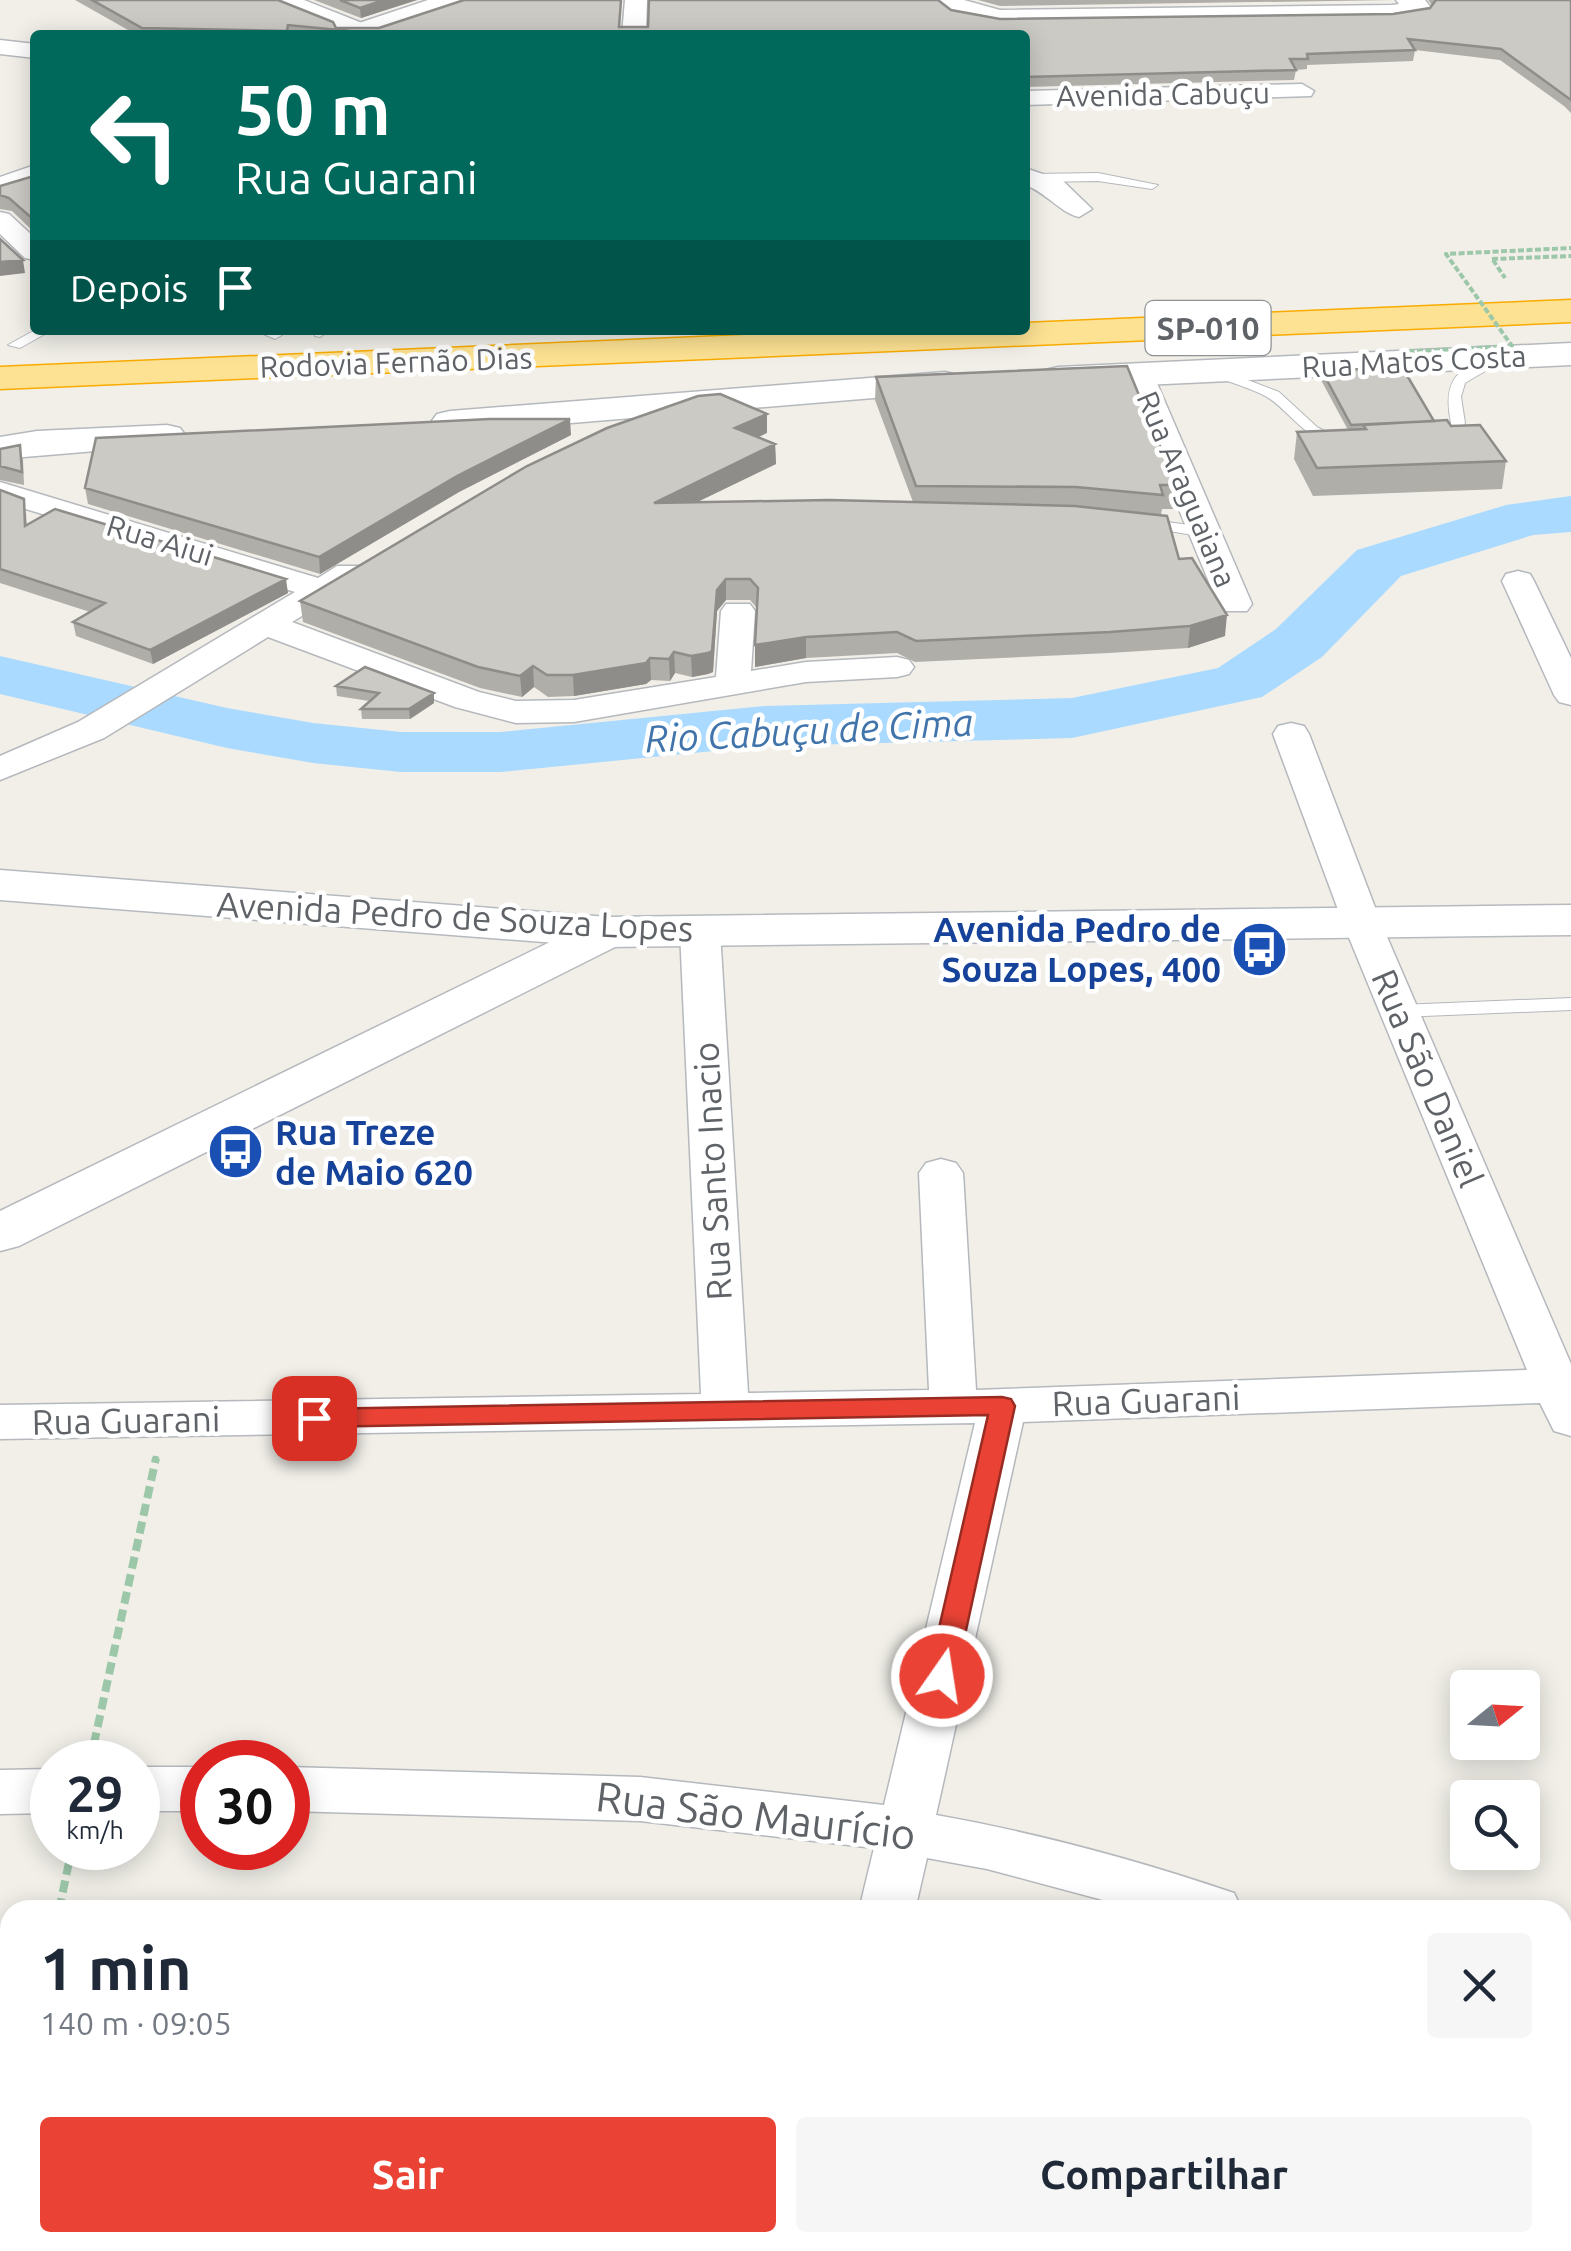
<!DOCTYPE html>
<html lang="pt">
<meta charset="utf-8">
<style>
body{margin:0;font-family:Ubuntu,sans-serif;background:#f6f6f7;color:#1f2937;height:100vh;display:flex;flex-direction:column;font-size:38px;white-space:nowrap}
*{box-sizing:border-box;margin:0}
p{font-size:32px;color:#747a83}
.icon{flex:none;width:55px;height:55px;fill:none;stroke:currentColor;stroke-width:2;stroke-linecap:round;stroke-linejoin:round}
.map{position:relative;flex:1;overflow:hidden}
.drawer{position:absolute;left:0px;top:1900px;width:1572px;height:352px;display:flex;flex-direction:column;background:#fff;border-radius:30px 30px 0 0;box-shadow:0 5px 25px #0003}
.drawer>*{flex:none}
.banner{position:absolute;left:30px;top:30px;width:1000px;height:305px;border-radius:10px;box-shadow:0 5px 25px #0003;background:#00695c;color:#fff;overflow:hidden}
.needle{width:65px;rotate:72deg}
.buttons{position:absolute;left:1450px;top:1670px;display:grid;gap:20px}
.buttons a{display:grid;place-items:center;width:90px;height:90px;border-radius:10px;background:#fff;box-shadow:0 5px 25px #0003;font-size:50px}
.speed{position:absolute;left:30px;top:1740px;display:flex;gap:20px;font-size:50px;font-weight:700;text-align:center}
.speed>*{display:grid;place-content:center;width:130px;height:130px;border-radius:50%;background:#fff;box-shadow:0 5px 25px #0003;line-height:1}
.speed small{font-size:25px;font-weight:400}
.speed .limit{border:15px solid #d22;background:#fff;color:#111}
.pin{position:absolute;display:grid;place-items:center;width:85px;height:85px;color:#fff;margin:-42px;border-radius:20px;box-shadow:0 5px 15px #0006}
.me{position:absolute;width:110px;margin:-55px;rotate:13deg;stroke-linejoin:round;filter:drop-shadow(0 0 8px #0008)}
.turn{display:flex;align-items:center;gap:35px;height:210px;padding:0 40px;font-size:45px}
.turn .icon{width:130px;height:130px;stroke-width:2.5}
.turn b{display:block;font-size:70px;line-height:85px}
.then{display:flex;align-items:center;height:95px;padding:0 40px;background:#0003;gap:20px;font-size:38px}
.round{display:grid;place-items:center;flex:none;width:105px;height:105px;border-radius:10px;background:#f6f6f7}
.head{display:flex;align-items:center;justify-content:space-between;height:170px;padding:0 40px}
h1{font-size:60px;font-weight:700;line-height:75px}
.button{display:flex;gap:20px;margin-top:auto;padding:20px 40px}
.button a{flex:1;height:115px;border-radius:10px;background:#ea4335;color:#fff;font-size:40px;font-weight:700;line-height:115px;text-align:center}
.button a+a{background:#f6f6f7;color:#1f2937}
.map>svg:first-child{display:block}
</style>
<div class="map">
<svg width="1571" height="2251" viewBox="0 0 1571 2251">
<rect width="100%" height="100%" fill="#f1efe8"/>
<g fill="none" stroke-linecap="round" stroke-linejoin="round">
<path fill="#aadaff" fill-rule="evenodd" d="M 1571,496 L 1571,532 L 1533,535 L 1401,576 L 1322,657 L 1262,697 L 1072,738 L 765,746 L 501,772 L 401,772 L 313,763 L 227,748 L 0,694 L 0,656 L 227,708 L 313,723 L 401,732 L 501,732 L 765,706 L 1072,698 L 1218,668 L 1276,629 L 1357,550 L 1506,505 Z"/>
<defs>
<path id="service" d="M 1098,173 L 1158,185 L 1152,189 L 1098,181 L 1034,182 L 1028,178 L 1034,174 Z
M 35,330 L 52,330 L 20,348 L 8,345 Z
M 254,330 L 274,330 L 282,335 L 275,339 Z
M 315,330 L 330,330 L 320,337 L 315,336 Z
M 1497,354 L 1502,355 L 1502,361 L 1465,383 L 1461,397 L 1465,423 C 1457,435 1449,448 1433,445 L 1433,439 L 1444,433 L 1451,423 C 1442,380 1457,367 1497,354 Z
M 1219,369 L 1279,392 L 1317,427 L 1346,443 C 1322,459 1287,408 1267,397 C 1251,388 1231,383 1214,376 L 1212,373 Z
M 1144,519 L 1205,527 L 1213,532 L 1205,537 L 1139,526 L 1137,523 Z
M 1571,998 L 1571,1010 L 1400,1017 L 1390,1011 L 1400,1005 Z"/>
<path id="minor" d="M 273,0 L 304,0 L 367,25 L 371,30 L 367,35 L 351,35 L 276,5 Z
M 625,0 L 647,0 L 646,35 L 622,35 Z
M 0,40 L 35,44 L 35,58 L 0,54 Z
M 1302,84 L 1314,91 L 1311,96 L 1025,105 L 1025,91 Z
M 1025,168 L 1063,181 L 1092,209 L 1079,217 C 1059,212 1046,192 1025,185 Z
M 0,212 L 9,214 L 35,238 L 35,260 L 25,258 L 0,234 Z
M 1138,365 L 1148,368 L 1153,374 L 1252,604 L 1247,611 L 1223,611 L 1218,604 L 1123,374 L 1128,368 Z
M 0,482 L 318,578 L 337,566 L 361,566 L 365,573 L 361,580 L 292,622 L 479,692 L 516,701 L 574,700 L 716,677 L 721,611 L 726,604 L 750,604 L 755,611 L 751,671 L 806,662 L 897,657 L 909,660 L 914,667 L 909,674 L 897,677 L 806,682 L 574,722 L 516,723 L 455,707 L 268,637 L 104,738 L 0,780 L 0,756 L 78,722 L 295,592 L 0,501 Z
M 1518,571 L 1530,574 L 1534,581 L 1571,658 L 1571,705 L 1559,702 L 1554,695 L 1502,581 L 1506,574 Z
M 1291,723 L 1304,726 L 1309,734 L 1381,923 L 1571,1364 L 1571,1436 L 1554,1431 L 1540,1403 L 1023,1422 L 936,1815 C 1037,1833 1137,1860 1234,1893 L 1242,1910 L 1140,1910 L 987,1869 L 927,1858 L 915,1910 L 859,1910 L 874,1848 L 640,1821 L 288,1811 L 288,1767 L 640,1777 L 884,1805 L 975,1423 L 0,1439 L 0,1405 L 701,1394 L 680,931 L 686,923 L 700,919 L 714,923 L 720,931 L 748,1393 L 929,1390 L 919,1173 L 926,1163 L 941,1159 L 956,1163 L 963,1173 L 976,1390 L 1527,1370 L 1343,923 L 1273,734 L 1278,726 Z
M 138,1767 L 202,1767 L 202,1811 L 138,1811 Z
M 52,1769 L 52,1813 L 0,1814 L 0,1770 Z
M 1562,2007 L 1571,2010 L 1571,2060 L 1562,2058 Z
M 771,2242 L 833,2242 L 831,2251 L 769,2251 Z"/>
<path id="tertiary" d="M 428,0 L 470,0 L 466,6 L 379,35 L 337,35 L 341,29 Z
M 929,0 L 964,0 L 1000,10 L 1392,5 L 1399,4 L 1396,0 L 1425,0 L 1432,9 L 1428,15 L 1392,21 L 1000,26 L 953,17 Z
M 35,165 L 35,186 L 0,198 L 0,177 Z
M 1571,343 L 1571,365 L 1058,389 L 1045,386 L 1040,378 L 1045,370 L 1058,367 Z
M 945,372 L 958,375 L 963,383 L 958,391 L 450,433 L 437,430 L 431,422 L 437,414 L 450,411 Z
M 167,425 L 180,428 L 186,436 L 180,444 L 0,459 L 0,437 L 37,431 Z
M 608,918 L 625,922 L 632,932 L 625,942 L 19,1246 L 0,1251 L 0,1211 L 591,922 Z"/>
<path id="secondary" d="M 0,870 L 608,917 L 1571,905 L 1571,935 L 608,947 L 0,900 Z"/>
<path id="motorway" d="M 1571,300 L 1571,322 L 0,389 L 0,367 L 865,330 L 1025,330 L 1025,323 Z"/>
</defs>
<use href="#service" stroke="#b5b8bc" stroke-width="2"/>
<use href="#minor" stroke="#b5b8bc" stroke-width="3"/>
<use href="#tertiary" stroke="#b5b8bc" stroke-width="3"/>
<use href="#secondary" stroke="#b6babf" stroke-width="3"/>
<use href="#motorway" stroke="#f9ab00" stroke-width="3"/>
<path stroke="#9cc7a9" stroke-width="4" stroke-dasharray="6 2.5" stroke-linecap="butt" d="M 1492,259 L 1571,256
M 1493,260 L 1505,278"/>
<path stroke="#9cc7a9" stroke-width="6" stroke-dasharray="10 5" stroke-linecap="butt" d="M 155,1461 L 156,1456"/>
<path stroke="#9cc7a9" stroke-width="8" stroke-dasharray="12 6" stroke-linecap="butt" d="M 90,1762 L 156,1458
M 59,1910 L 72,1848
M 0,2189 L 10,2142"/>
<use href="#service" fill="#fff" fill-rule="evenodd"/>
<use href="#minor" fill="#fff" fill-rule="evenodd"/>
<use href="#tertiary" fill="#fff" fill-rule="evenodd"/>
<use href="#secondary" fill="#fff" fill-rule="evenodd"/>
<use href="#motorway" fill="#fde293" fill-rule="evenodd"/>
<path stroke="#9cc7a9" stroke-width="4" stroke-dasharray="6 2.5" stroke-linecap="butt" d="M 1400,352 L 1512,346 L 1446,254 L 1571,248"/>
</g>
<path fill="#afaea9" d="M 75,0 L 278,0 L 336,28 L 648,27 L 951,10 L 1000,19 L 1393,14 L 1430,8 L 1432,5 L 1428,0 L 1571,0 L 1571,113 L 1564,106 L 1500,60 L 1415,50 L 1413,61 L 1307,65 L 1307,69 L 1296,70 L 1294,80 L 1025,87 L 1025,35 L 137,35 Z
M 314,0 L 417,0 L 361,18 Z
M 978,0 L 1393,0 L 1000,6 Z
M 35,173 L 35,233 L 12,211 L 0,209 L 0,186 L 34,176 Z
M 1322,371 L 1434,421 L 1451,426 L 1506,461 L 1502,489 L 1313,496 L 1294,459 L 1297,432 L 1348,430 L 1321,380 Z
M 876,377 L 1176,485 L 1173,509 L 1162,509 L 1161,515 L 1179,559 L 1225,636 L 1188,648 L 1109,653 L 915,662 L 897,653 L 806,658 L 755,667 L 757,608 L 750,600 L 726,600 L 717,611 L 713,672 L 708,674 L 692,677 L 675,673 L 670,681 L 651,680 L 646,684 L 574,696 L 548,697 L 534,687 L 522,697 L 480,688 L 303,622 L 300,601 L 767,433 L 758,437 L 775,444 L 776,464 L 697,502 L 913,502 L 875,400 Z
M 571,435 L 459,492 L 320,574 L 88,504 L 85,488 Z
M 0,449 L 23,459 L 24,485 L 0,480 Z
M 0,490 L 26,513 L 27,526 L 288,593 L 153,664 L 76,636 L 73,622 L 90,612 L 0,583 Z
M 336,686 L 434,703 L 410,719 L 362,719 L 361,709 L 369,701 L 337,696 Z"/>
<path fill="#8f8d8a" d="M 384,0 L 417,0 L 361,18 L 360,8 Z
M 23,260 L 25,273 L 0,276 L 0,262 Z
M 767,414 L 767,433 L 735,448 L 735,428 Z
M 570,419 L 571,435 L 459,492 L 320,574 L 319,557 L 457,476 Z
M 775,444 L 776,464 L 654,523 L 654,503 Z
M 286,579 L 288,593 L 153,664 L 150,650 Z
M 726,579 L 726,600 L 717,611 L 713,672 L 708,674 L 692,677 L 691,656 L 717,590 Z
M 1227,615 L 1225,636 L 1188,648 L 1190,626 Z
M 806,637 L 806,658 L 755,667 L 755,645 Z
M 674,652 L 675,673 L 670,681 L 669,659 Z
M 650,658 L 651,680 L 646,684 L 574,696 L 573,675 Z
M 533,666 L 534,687 L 522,697 L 520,676 Z
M 434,693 L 434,703 L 410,719 L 409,709 Z"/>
<path fill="#cccac5" stroke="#8f8d8a" stroke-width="2.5" d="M 92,0 L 278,0 L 333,22 L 336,28 L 379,28 L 464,0 L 621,0 L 619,27 L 648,27 L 649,0 L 938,0 L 951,10 L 1000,19 L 1393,14 L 1430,8 L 1436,0 L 1571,0 L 1571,100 L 1501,49 L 1408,39 L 1415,50 L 1307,54 L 1308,59 L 1290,59 L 1296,70 L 1025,77 L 1025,35 L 391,35 L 288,25 L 287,31 L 142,28 Z
M 340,0 L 384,0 L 360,8 Z
M 35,173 L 35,220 L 34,220 L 9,198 L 0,195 L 0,186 L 34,176 Z
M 0,239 L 23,260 L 0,262 Z
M 1127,366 L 1176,485 L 1160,485 L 1163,495 L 1076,487 L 916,486 L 876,377 Z
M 1402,367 L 1434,421 L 1351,425 L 1322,371 Z
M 720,394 L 767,414 L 735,428 L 775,444 L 654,503 L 829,500 L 1075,506 L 1167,516 L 1179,559 L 1192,558 L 1227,615 L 1190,626 L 1110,632 L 916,641 L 897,632 L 806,637 L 755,645 L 758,588 L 750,579 L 726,579 L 717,590 L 712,651 L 708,653 L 691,656 L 674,652 L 669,659 L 650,658 L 646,663 L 573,675 L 547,675 L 533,666 L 520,676 L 478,667 L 300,601 L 527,466 L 607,428 L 698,396 Z
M 490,419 L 570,419 L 457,476 L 319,557 L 85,488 L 96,438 Z
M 1447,420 L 1451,426 L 1480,425 L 1506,461 L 1317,468 L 1297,432 L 1366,429 L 1363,425 Z
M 20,445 L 22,472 L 0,466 L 0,449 Z
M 0,490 L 24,499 L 25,526 L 55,509 L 286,579 L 150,650 L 73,622 L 105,603 L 0,569 Z
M 365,667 L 434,693 L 409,709 L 361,709 L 379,693 L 336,686 Z"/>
<path fill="#ea4335" stroke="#982c22" stroke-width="2.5" d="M 1002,1397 L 1011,1399 L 1015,1406 L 956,1676 L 952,1683 L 942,1686 L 932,1683 L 928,1676 L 988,1415 L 314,1427 L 305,1424 L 301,1418 L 305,1411 L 314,1409 Z"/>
<defs>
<symbol id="bus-disc" viewBox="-11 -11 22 22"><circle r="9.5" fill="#1a4fb4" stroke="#fff"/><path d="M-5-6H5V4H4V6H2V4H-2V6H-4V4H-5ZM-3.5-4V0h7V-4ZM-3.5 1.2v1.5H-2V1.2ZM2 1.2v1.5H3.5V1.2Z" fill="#fff"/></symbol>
</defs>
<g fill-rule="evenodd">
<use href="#bus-disc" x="1228" y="918" width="63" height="63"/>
<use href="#bus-disc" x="204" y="1120" width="63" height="63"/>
</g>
<g text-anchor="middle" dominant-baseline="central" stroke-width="9" stroke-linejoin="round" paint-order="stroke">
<g font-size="30" fill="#5f6368" stroke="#fff">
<text transform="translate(1163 94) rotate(-1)">Avenida Cabuçu</text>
<text transform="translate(1414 361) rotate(-3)">Rua Matos Costa</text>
<text transform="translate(396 362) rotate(-2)">Rodovia Fernão Dias</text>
<text transform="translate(1187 489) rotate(67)">Rua Araguaiana</text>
<text transform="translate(160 540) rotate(17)">Rua Aiui</text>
</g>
<rect fill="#fff" stroke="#8f9295" stroke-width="2.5" x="1145.5" y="301" width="125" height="54" rx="8"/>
<g font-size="32" font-weight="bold" fill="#5f6368">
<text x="1208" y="328">SP-010</text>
</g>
<g font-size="35" fill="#5f6368" stroke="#fff">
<text transform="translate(455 916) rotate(3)">Avenida Pedro de Souza Lopes</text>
<text transform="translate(1428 1078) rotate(67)">Rua São Daniel</text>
<text transform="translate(712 1171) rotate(-93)">Rua Santo Inacio</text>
<text transform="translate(1146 1400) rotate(-2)">Rua Guarani</text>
<text transform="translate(126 1420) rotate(-1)">Rua Guarani</text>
</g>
<g font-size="35" font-weight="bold" fill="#164399" stroke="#fff" text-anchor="end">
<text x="1221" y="929">Avenida Pedro de<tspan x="1221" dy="40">Souza Lopes, 400</tspan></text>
<text x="275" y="1132" text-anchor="start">Rua Treze<tspan x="275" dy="40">de Maio 620</tspan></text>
</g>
<g font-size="38" font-style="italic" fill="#4174aa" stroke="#fff">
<text transform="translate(809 730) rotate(-3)">Rio Cabuçu de Cima</text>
</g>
<g font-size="42" fill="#5f6368" stroke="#fff">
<text transform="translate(756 1815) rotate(7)">Rua São Maurício</text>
</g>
</g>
</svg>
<div class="buttons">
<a><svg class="needle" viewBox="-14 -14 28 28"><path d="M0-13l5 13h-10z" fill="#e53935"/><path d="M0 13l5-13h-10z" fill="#747a83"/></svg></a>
<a><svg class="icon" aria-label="search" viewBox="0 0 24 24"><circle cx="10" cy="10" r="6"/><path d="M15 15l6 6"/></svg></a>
</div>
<div class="speed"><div>29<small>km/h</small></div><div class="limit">30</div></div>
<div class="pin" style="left:314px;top:1418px;background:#d93025"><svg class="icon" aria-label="arrive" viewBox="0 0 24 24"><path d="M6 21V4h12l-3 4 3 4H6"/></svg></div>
<svg class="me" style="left:942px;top:1676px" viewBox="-20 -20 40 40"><circle r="17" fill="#ea4335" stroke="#fff" stroke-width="3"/><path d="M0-11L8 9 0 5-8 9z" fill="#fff"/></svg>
<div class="banner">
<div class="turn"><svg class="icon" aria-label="left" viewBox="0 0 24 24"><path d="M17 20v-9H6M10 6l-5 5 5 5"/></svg><div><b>50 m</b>Rua Guarani</div></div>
<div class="then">Depois<svg class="icon" aria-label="arrive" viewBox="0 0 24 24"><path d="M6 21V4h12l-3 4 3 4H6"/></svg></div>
</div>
<section class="drawer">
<div class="head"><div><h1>1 min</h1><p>140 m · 09:05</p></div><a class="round"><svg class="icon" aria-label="close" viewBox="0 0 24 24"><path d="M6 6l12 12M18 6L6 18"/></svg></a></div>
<div class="button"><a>Sair</a><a>Compartilhar</a></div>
</section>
</div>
